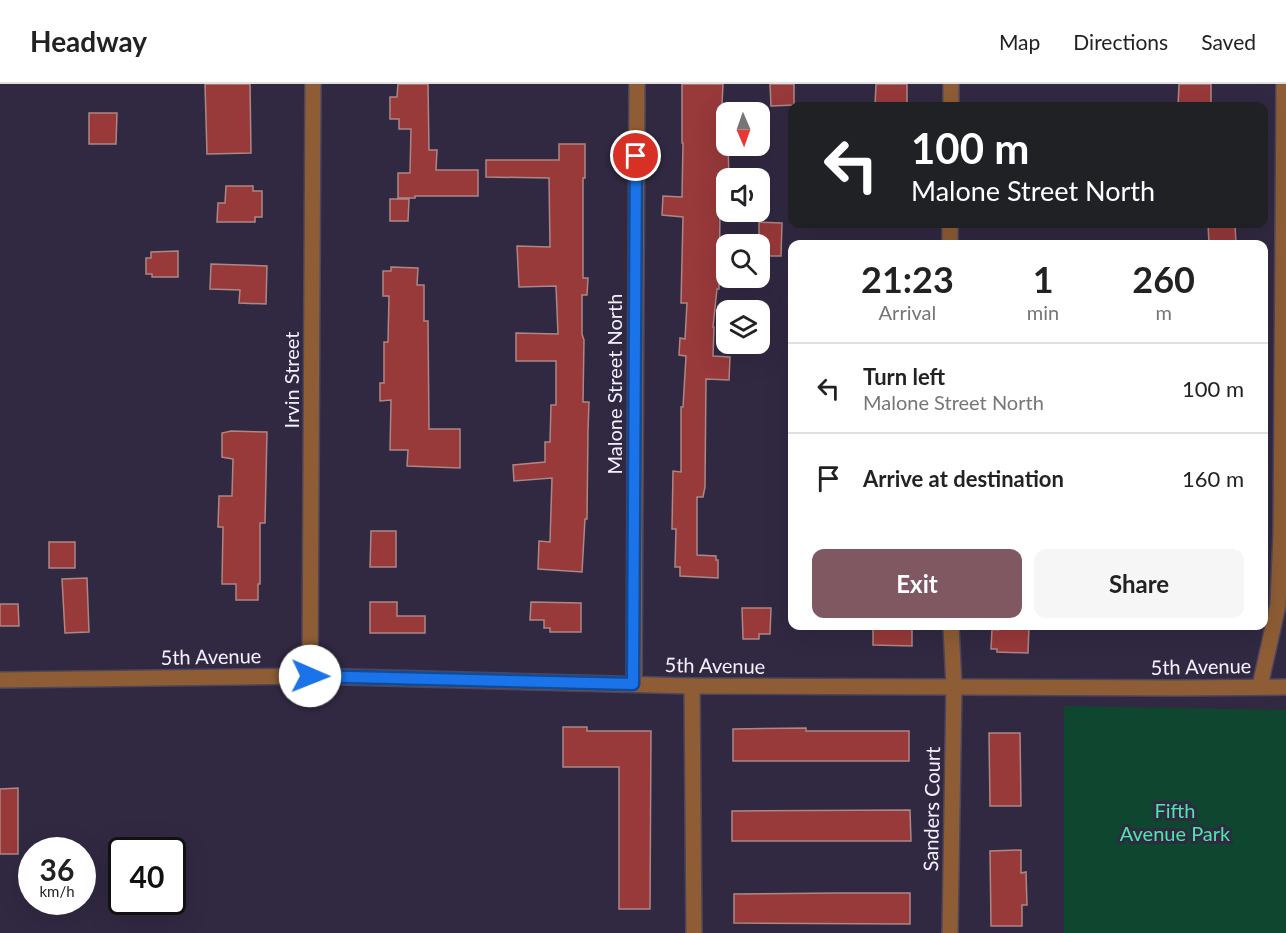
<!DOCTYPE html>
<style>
body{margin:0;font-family:Lato,sans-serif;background:#f6f6f6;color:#222;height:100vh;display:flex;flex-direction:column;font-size:22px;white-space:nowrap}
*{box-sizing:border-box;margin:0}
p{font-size:20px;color:#767676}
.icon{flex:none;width:33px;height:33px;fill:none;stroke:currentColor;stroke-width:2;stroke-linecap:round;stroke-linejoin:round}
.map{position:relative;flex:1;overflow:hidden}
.details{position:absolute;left:788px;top:156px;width:480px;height:390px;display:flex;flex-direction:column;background:#fff;border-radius:12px;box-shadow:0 6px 24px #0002}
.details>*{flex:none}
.banner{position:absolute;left:788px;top:18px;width:480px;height:126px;border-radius:12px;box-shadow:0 6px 24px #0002;background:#202124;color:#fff;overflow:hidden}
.needle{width:39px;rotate:178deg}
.buttons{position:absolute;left:716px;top:18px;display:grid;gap:12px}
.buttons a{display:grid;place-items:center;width:54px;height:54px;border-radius:12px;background:#fff;box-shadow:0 6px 24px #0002;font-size:30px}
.speed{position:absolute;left:18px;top:753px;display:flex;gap:12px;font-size:30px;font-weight:700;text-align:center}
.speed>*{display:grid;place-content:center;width:78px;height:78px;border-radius:50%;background:#fff;box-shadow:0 6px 24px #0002;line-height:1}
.speed small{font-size:15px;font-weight:400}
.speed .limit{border:3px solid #111;border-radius:9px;background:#fff;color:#111}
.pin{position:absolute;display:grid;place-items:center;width:51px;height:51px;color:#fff;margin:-26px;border:3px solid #fff;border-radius:50%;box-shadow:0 2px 6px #0007}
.me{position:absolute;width:66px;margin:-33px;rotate:91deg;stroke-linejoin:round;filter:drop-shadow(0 0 4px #0008)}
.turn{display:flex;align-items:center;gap:21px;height:126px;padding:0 24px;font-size:27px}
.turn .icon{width:78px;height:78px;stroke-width:2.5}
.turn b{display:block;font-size:42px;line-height:51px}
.eta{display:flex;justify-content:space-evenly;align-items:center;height:102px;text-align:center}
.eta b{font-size:36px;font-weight:700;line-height:42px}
.action{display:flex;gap:12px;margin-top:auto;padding:12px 24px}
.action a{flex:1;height:69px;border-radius:12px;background:#7f5862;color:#fff;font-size:24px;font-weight:700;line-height:69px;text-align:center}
.action a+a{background:#f6f6f6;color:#222}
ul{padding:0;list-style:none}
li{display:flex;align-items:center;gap:18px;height:90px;padding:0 24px;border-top:2px solid #e0e0e0}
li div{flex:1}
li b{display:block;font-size:22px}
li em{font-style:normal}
header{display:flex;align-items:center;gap:36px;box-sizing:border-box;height:84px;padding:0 30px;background:#fff;border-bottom:2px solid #e0e0e0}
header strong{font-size:28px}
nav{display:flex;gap:33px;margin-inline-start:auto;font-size:21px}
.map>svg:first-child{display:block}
</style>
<header>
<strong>Headway</strong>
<nav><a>Map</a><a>Directions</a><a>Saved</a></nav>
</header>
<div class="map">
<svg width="1286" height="849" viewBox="0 0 1286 849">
<rect width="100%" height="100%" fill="#312942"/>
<path fill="#0f4630" d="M 1064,622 L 1286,626 L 1286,849 L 1064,849 Z"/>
<path fill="#98393a" stroke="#ac8785" stroke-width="1.5" d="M 205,0 L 250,0 L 251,69 L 207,70 Z
M 398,0 L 428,0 L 429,66 L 437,66 L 436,86 L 478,86 L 478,112 L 415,112 L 415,114 L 398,114 L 398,89 L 410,89 L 411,45 L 399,45 L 399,35 L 390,35 L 390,13 L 397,13 Z
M 682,0 L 723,0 L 721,40 L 726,40 L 726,62 L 728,62 L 729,94 L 726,94 L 726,130 L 720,130 L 719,205 L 717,205 L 713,243 L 714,243 L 713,272 L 730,273 L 729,296 L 706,295 L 705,403 L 703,413 L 697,413 L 697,471 L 716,472 L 716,476 L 718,476 L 718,494 L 680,492 L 680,483 L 675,483 L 676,445 L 672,445 L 673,387 L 681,388 L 681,323 L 683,323 L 686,272 L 679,271 L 680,254 L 685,255 L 687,219 L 681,219 L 683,133 L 662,131 L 663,112 L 682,113 L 683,59 L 682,59 Z
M 770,0 L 794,0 L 794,21 L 771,22 Z
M 876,0 L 907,0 L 907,22 L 875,22 Z
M 1179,0 L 1211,0 L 1211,22 L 1178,22 Z
M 89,29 L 117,29 L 116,60 L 89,60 Z
M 559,60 L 585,60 L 585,94 L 583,94 L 583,194 L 588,194 L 587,211 L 582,211 L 582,250 L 584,256 L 583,318 L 589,318 L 588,347 L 587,435 L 585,435 L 582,488 L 538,485 L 539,457 L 550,458 L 552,394 L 514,397 L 513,381 L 545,378 L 545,358 L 550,358 L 551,321 L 556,321 L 556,277 L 516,277 L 516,249 L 558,250 L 556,202 L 519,203 L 517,162 L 550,163 L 549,94 L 486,93 L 486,76 L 559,76 Z
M 226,102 L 253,102 L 253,107 L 262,107 L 262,133 L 255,133 L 255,138 L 217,138 L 218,119 L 225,119 Z
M 390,115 L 409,115 L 408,137 L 390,137 Z
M 759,138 L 782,139 L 781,172 L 759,172 Z
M 1208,140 L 1235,140 L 1236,160 L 1209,160 Z
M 178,167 L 178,193 L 152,193 L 152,190 L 146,190 L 146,174 L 151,174 L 151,168 Z
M 211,180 L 267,182 L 266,220 L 239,219 L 240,206 L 210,205 Z
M 391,183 L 418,184 L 417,201 L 424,201 L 424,237 L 428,237 L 429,345 L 460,345 L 460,384 L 407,382 L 408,366 L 390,366 L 391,316 L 380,317 L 380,299 L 384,299 L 384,258 L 388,258 L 389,212 L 383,212 L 383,187 L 391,187 Z
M 231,347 L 267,348 L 265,439 L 260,439 L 260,500 L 258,500 L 258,516 L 236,516 L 236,500 L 222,500 L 223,443 L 218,443 L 219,412 L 232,412 L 233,375 L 222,373 L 222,349 Z
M 371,447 L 396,447 L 396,483 L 370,483 Z
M 49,458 L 75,458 L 75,484 L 49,484 Z
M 87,494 L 89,548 L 65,549 L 62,495 Z
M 370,518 L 397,518 L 397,532 L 425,532 L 425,549 L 370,549 Z
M 531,518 L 581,519 L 581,548 L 550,548 L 550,544 L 544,544 L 544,536 L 530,536 Z
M 0,520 L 18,520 L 19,542 L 0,542 Z
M 742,524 L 771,524 L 770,550 L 759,550 L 759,555 L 743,555 Z
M 873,542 L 907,542 L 907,543 L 912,544 L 912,562 L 873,561 Z
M 998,542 L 1029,542 L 1028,569 L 997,568 L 997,565 L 991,565 L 992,545 L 998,546 Z
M 563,643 L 587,643 L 587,647 L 651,647 L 650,825 L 619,825 L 619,683 L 563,683 Z
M 806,644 L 806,647 L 909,647 L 909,677 L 733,677 L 733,645 Z
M 989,649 L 1020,649 L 1021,722 L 990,722 Z
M 18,704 L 18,770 L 0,770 L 0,705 Z
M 910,726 L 911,757 L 732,757 L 732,727 Z
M 1021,766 L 1021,789 L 1026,788 L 1027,821 L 1022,821 L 1022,842 L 991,842 L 990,767 Z
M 837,809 L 910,809 L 910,840 L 734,839 L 734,810 Z"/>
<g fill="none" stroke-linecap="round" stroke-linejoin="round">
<defs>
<path id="minor" d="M 951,22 L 951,0
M 950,160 L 950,140
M 310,592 L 313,0
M 634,600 L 637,0
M 692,602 L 694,849
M 1260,602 L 1278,521 L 1281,448 L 1284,0
M 950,849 L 954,602 L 951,542"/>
<path id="tertiary" d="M 0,596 L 310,592 L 692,602 L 1177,604 L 1286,603"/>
</defs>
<use href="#minor" stroke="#4c455c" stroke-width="18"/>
<use href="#tertiary" stroke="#4c455c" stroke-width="18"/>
<use href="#minor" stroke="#8e5d35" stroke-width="15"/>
<use href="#tertiary" stroke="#8e5d35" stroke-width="15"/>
</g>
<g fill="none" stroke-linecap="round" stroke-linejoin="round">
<defs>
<path id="route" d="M 310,592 L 633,600 L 636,72"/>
</defs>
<use href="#route" stroke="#114b97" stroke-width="15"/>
<use href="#route" stroke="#1a73e8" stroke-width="10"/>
</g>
<g text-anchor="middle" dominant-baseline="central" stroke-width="6" stroke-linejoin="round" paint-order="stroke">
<g font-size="20" fill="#f4f1fe" stroke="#312942">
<text transform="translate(291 296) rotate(-90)">Irvin Street</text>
<text transform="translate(614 300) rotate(-90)">Malone Street North</text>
<text transform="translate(211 572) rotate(-1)">5th Avenue</text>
<text transform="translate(715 581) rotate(1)">5th Avenue</text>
<text transform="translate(1201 582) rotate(-1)">5th Avenue</text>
<text transform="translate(931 725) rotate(-89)">Sanders Court</text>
</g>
<g font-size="20" fill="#49e7aa" stroke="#312942">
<text x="1175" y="726">Fifth<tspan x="1175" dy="23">Avenue Park</tspan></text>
</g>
</g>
</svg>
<div class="buttons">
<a><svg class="needle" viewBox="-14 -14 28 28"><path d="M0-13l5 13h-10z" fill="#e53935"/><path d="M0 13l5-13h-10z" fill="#767676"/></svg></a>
<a><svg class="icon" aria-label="sound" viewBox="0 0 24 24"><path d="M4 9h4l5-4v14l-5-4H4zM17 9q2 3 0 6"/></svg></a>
<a><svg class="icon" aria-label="search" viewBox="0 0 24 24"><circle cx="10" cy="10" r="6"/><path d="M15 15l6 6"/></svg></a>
<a><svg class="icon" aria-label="layers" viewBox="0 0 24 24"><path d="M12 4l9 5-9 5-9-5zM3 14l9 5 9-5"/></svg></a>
</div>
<div class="speed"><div>36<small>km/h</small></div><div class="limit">40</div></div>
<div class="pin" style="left:636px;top:72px;background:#d93025"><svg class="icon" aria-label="arrive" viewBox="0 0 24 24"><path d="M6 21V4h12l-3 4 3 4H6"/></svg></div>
<svg class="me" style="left:310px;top:592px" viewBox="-20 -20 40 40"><circle r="19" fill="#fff"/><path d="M0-13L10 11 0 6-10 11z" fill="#1a73e8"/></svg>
<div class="banner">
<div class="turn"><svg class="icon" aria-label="left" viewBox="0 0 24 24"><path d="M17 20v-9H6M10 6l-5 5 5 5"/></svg><div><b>100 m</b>Malone Street North</div></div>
</div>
<section class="details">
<div class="eta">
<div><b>21:23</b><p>Arrival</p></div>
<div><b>1</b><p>min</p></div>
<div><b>260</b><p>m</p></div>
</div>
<ul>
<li><svg class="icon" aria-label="left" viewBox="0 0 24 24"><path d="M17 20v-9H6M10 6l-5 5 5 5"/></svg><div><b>Turn left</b><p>Malone Street North</p></div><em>100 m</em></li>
<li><svg class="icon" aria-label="arrive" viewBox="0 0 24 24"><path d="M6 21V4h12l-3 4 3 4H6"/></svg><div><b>Arrive at destination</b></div><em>160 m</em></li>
</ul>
<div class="action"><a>Exit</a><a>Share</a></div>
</section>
</div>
